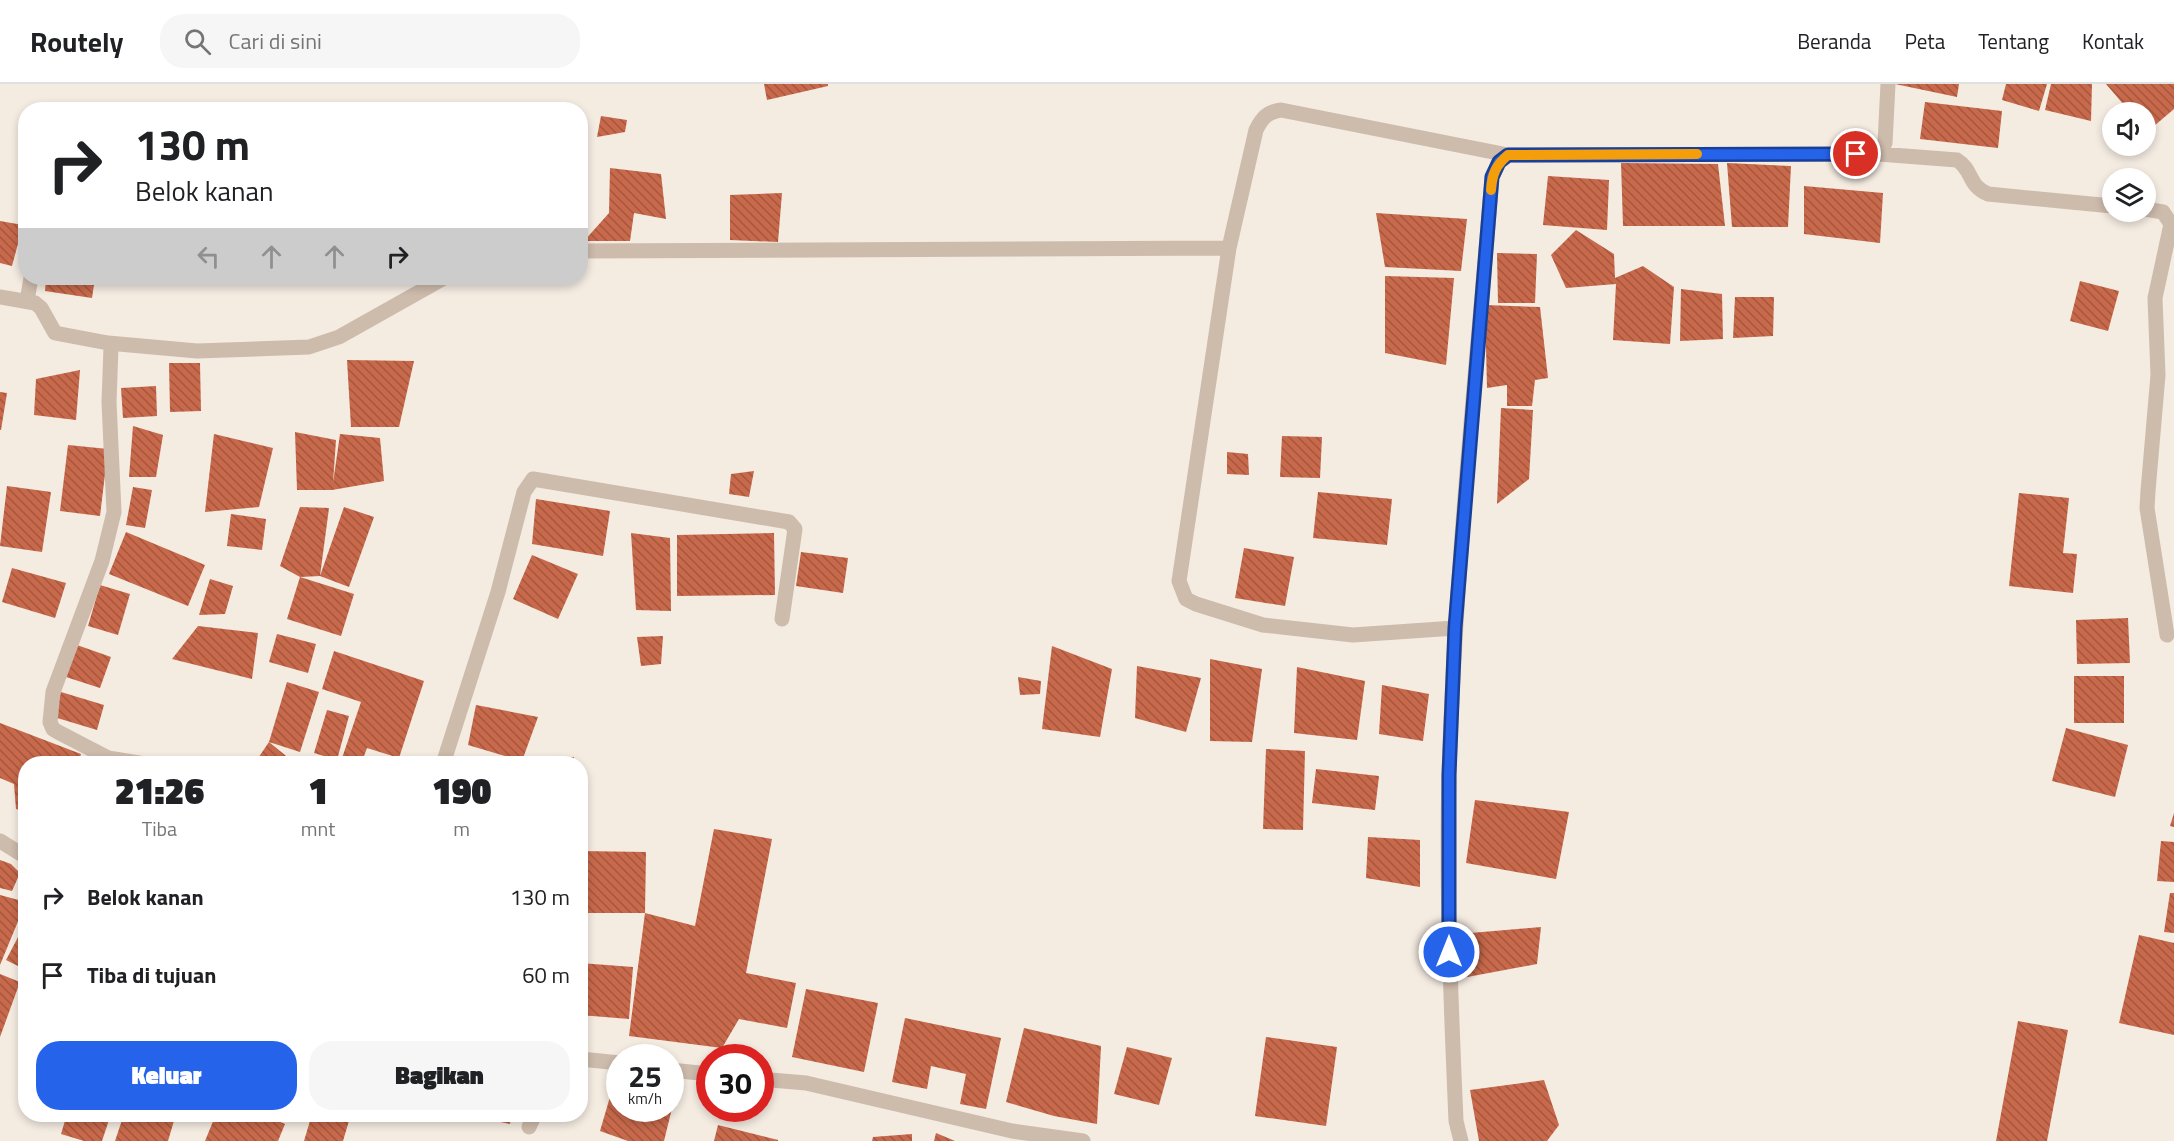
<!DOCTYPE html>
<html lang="id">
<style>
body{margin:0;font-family:"Titillium Web",sans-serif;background:#f6f6f6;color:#202124;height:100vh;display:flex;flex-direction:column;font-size:22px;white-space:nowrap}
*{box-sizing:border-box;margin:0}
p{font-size:20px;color:#757577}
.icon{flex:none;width:33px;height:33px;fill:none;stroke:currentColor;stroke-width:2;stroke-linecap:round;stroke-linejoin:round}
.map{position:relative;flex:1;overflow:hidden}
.side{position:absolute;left:18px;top:672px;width:570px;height:366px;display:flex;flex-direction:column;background:#fff;border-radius:24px;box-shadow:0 3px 9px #0003}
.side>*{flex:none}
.guide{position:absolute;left:18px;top:18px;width:570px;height:183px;border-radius:24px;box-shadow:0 3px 9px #0003;background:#fff;color:#202124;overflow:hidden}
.tools{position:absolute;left:2102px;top:18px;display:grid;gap:12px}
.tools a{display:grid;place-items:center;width:54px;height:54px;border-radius:50%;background:#fff;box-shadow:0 3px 9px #0003;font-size:30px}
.speed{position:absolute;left:606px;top:960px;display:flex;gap:12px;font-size:30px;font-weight:700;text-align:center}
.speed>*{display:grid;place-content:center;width:78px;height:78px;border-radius:50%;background:#fff;box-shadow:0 3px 9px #0003;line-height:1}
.speed small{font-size:15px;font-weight:400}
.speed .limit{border:9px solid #d22;background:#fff;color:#111}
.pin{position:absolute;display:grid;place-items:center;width:51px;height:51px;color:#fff;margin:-26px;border:3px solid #fff;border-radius:50%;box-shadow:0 2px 6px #0007}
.me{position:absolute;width:66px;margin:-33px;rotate:0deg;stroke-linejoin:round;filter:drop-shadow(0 0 4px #0008)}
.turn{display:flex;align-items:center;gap:21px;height:126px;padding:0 18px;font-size:27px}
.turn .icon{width:78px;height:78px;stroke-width:2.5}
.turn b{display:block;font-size:42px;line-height:51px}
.lanes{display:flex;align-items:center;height:57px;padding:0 18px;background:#0003;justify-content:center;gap:30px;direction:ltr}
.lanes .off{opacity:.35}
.eta{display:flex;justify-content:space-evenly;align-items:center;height:102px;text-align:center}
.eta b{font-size:36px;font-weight:800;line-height:42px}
.button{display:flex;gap:12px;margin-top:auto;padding:12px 18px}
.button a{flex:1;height:69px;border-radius:24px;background:#2563eb;color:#fff;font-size:24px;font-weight:800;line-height:69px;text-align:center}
.button a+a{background:#f6f6f6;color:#202124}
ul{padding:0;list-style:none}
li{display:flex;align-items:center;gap:18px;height:78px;padding:0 18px}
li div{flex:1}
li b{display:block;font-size:22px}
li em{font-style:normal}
header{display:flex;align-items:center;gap:36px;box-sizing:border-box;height:84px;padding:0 30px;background:#fff;border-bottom:2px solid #e0e0e0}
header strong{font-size:28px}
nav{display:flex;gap:33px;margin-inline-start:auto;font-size:21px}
.search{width:420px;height:54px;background:#f6f6f6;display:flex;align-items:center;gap:15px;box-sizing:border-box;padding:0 21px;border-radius:24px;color:#757577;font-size:22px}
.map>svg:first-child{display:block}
</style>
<header>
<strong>Routely</strong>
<div class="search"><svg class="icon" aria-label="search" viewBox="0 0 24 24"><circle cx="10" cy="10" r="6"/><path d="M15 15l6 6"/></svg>Cari di sini</div>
<nav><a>Beranda</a><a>Peta</a><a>Tentang</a><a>Kontak</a></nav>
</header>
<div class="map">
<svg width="2174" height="1057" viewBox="0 0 2174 1057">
<defs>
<pattern id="building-back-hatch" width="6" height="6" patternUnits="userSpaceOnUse" patternTransform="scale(1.5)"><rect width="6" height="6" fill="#c8694b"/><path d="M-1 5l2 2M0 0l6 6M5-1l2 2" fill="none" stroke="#a4573f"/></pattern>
</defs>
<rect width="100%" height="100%" fill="#f4ebe1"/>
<path fill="url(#building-back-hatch)" d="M 764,0 L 828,0 L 828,2 L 767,16 Z
M 1895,0 L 1959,0 L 1957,13 Z
M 2006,0 L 2047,0 L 2039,27 L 2002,16 Z
M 2051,0 L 2092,0 L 2091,37 L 2045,26 Z
M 2106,0 L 2174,0 L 2174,25 L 2147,48 L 2145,28 L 2130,28 Z
M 1925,18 L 2002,27 L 1998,64 L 1920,55 Z
M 601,32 L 627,36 L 625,48 L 597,53 Z
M 1621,79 L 1718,80 L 1725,142 L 1623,142 Z
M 1727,79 L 1791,82 L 1788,143 L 1732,143 Z
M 610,84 L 661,90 L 666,135 L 634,129 L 630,157 L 584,157 L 609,129 Z
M 1548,92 L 1609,96 L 1607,146 L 1543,141 Z
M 1804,102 L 1883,109 L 1880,159 L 1804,150 Z
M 782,109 L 778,158 L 730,156 L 730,111 Z
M 1376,129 L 1467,135 L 1461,187 L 1385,183 Z
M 0,137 L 23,141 L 12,182 L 0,179 Z
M 1576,146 L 1614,170 L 1615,194 L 1643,182 L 1674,203 L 1670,260 L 1613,256 L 1616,200 L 1566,204 L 1551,171 Z
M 1497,169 L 1537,170 L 1535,219 L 1498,219 Z
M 1385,192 L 1454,194 L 1446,281 L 1385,269 Z
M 46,194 L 95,194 L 92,214 L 45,207 Z
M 2080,197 L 2119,207 L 2108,247 L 2070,237 Z
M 1681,205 L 1722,210 L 1723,255 L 1680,257 Z
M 1735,213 L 1774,213 L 1773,252 L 1733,254 Z
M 1485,221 L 1540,223 L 1548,294 L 1535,296 L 1532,322 L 1507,322 L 1507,301 L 1487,304 Z
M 347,276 L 414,277 L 399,343 L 351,343 Z
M 169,279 L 200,279 L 201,327 L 170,328 Z
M 80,286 L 76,336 L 34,331 L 36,295 Z
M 156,302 L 157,332 L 123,334 L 121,304 Z
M 0,308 L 7,309 L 1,346 L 0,346 Z
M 1501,324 L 1533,326 L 1529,395 L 1497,420 Z
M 133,342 L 163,351 L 156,393 L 129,393 Z
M 295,348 L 336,356 L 333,399 L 340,350 L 380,354 L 384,397 L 332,406 L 297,406 Z
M 214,350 L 273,364 L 259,423 L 205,428 Z
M 1282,352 L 1322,353 L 1320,394 L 1280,393 Z
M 68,361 L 108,365 L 100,432 L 60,427 Z
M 1227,368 L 1248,370 L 1249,391 L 1227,390 Z
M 754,387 L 749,413 L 729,410 L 731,390 Z
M 7,402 L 51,408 L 42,468 L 0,462 Z
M 133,403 L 152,406 L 145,444 L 126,441 Z
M 1318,408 L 1392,415 L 1387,461 L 1313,454 Z
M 2019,409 L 2069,414 L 2063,469 L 2077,470 L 2073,509 L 2009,502 Z
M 536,415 L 610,427 L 603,472 L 532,460 Z
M 300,423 L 329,424 L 320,492 L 344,423 L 374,433 L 349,503 L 320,492 L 300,493 L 354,510 L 341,552 L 287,535 L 300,493 L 280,482 Z
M 231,430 L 266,435 L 262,466 L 227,462 Z
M 126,448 L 205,481 L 188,522 L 109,490 Z
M 631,449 L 670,454 L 671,527 L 636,526 Z
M 774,449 L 775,511 L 677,512 L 677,451 Z
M 1244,464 L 1294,473 L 1285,522 L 1235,514 Z
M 801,468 L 848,474 L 843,509 L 796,502 Z
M 532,471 L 578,490 L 558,535 L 513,515 Z
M 12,484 L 66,499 L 55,534 L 2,518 Z
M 210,495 L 233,502 L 225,530 L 199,531 Z
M 100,501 L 130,510 L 118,551 L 88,542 Z
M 2128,534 L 2130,579 L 2077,580 L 2076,536 Z
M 198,542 L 258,549 L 252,595 L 172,575 Z
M 277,550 L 316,560 L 308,589 L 269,578 Z
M 663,552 L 661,580 L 641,582 L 637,553 Z
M 77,561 L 111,573 L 100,604 L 66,593 Z
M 1052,562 L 1112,585 L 1100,653 L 1042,645 Z
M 334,567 L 424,597 L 399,674 L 367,664 L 361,680 L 340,680 L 361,618 L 322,605 Z
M 1210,575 L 1262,585 L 1252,658 L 1210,657 Z
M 1137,582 L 1201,594 L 1186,648 L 1135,634 Z
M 1297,583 L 1365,597 L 1357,656 L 1294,649 Z
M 2074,592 L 2124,592 L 2124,639 L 2074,639 Z
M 1018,593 L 1041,597 L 1040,610 L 1020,611 Z
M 287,598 L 319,608 L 300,668 L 269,658 Z
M 1382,601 L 1429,610 L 1423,657 L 1379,650 Z
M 61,608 L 104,621 L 97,646 L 54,633 Z
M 476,621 L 538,633 L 522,677 L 468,661 Z
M 327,626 L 349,632 L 337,676 L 314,669 Z
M 0,639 L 81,670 L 78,680 L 26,680 L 26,728 L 16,725 L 14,700 L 0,694 Z
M 2066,644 L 2128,661 L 2115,713 L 2052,697 Z
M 269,658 L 291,676 L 289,680 L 254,680 Z
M 1266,665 L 1305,667 L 1303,746 L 1263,745 Z
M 574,673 L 574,680 L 522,680 L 522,677 Z
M 1316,685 L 1379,692 L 1375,726 L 1312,719 Z
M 1475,716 L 1569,728 L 1556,795 L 1466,779 Z
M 2174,729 L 2174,743 L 2170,742 Z
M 714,745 L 772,755 L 746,889 L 796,899 L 787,944 L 739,935 L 722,964 L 629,952 L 645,829 L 580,829 L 580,767 L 646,768 L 645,829 L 695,842 Z
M 1368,753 L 1420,756 L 1420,803 L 1366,794 Z
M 2161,757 L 2174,758 L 2174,798 L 2157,797 Z
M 0,776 L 11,780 L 20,789 L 12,807 L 0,804 Z
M 2170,809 L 2174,809 L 2174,849 L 2164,848 Z
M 0,811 L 26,818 L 0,881 Z
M 26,838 L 26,886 L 6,876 Z
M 1541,843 L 1537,880 L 1462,894 L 1459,850 Z
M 2139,851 L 2174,859 L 2174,951 L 2119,939 Z
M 580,879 L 633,883 L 629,935 L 580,931 Z
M 0,890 L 20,898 L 0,953 Z
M 806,905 L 878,919 L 864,988 L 792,973 Z
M 26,926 L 26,948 L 18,945 Z
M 905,934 L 1001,954 L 986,1025 L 960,1020 L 966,990 L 931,982 L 927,1005 L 892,998 Z
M 2018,937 L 2068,946 L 2047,1057 L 1996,1057 Z
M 1024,944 L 1101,962 L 1097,1040 L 1054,1032 L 1006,1018 Z
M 1266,953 L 1337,963 L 1326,1042 L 1255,1032 Z
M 1127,963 L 1172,974 L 1159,1021 L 1114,1010 Z
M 617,989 L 620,990 L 620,1024 L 670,1024 L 670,1002 L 677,1004 L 664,1057 L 628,1057 L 600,1047 Z
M 1544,996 L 1559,1041 L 1547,1057 L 1479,1057 L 1470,1006 Z
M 67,1030 L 111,1030 L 102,1057 L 84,1057 L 61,1050 Z
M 124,1030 L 176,1030 L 168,1057 L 115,1057 Z
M 216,1030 L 262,1030 L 285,1040 L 278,1057 L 205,1057 Z
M 312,1030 L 351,1030 L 343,1057 L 304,1057 Z
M 462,1030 L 512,1030 L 510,1040 Z
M 718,1041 L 778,1056 L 778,1057 L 714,1057 Z
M 936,1049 L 955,1057 L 934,1057 Z
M 912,1050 L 912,1057 L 872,1057 L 873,1053 Z"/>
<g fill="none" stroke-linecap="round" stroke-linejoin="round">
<path stroke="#cdbbac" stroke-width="15" d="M 1879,70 L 1957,76 C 1973,86 1968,102 1988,110 L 2112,122
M 2145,125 L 2163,128 L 2171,140 L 2155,214 L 2158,291 L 2148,407 L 2147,424 L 2167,551
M 580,167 L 1229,164
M 0,213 L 35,219 L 41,224 L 55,249 L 108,259 L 111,263 L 109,318 L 114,428 L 102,477 L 53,608 L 50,638 L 53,645 L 58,648 L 108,674 L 145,680
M 27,217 L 31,194
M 108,259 L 197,267 L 309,263 L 339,253 L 444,194
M 1455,544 L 1353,551 L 1263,541 L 1196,520 L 1186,515 L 1179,497 L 1229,164 L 1256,46 C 1262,34 1267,28 1281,26 L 1508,71
M 443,680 L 498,508 L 524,408 L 533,395 L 789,438 L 795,445 L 782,535
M 0,757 L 26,773
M 580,975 L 620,979
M 670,986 L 710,990
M 760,995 L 806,999 L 1012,1047 L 1083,1057
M 529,1043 L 535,1030
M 1461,1057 L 1456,1037 C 1451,921 1446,805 1449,690 C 1455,490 1476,291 1492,93 L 1499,78 L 1508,71 L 1879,70 L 1885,59 L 1888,0"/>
</g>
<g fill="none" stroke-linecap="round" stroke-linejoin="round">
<defs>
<path id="route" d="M 1449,868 L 1449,691 L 1455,544 L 1492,93 L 1499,78 L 1508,71 L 1856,70"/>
</defs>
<use href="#route" stroke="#184099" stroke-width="15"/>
<use href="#route" stroke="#2563eb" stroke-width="10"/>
<path stroke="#f59e0b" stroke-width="10" d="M 1491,106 C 1492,90 1496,81 1508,71 L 1697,70"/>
</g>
</svg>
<div class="tools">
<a><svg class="icon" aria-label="sound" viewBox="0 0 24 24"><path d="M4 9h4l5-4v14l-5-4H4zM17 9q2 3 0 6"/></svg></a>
<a><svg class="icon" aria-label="layers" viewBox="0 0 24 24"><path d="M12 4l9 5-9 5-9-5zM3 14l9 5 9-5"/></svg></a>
</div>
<div class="speed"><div>25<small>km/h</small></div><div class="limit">30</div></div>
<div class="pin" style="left:1856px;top:70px;background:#d93025"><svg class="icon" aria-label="arrive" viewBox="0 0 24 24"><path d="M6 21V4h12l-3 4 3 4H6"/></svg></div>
<svg class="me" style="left:1449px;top:868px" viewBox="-20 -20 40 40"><circle r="17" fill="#2563eb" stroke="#fff" stroke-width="3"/><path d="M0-11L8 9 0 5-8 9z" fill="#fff"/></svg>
<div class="guide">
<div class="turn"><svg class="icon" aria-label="right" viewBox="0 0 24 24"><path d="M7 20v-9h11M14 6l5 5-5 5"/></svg><div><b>130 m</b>Belok kanan</div></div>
<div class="lanes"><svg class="icon off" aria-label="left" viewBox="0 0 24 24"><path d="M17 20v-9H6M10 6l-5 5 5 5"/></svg><svg class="icon off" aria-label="ahead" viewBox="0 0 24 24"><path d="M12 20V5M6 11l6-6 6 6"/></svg><svg class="icon off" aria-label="ahead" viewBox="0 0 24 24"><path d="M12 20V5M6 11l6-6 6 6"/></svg><svg class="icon" aria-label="right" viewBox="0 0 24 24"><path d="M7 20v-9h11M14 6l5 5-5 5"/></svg></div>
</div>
<section class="side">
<div class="eta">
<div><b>21:26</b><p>Tiba</p></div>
<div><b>1</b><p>mnt</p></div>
<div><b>190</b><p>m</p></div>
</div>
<ul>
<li><svg class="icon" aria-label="right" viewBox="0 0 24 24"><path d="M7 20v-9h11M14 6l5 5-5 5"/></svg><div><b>Belok kanan</b></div><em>130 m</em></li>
<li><svg class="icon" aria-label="arrive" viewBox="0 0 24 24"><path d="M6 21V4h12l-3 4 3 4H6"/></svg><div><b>Tiba di tujuan</b></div><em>60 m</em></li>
</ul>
<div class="button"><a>Keluar</a><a>Bagikan</a></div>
</section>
</div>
